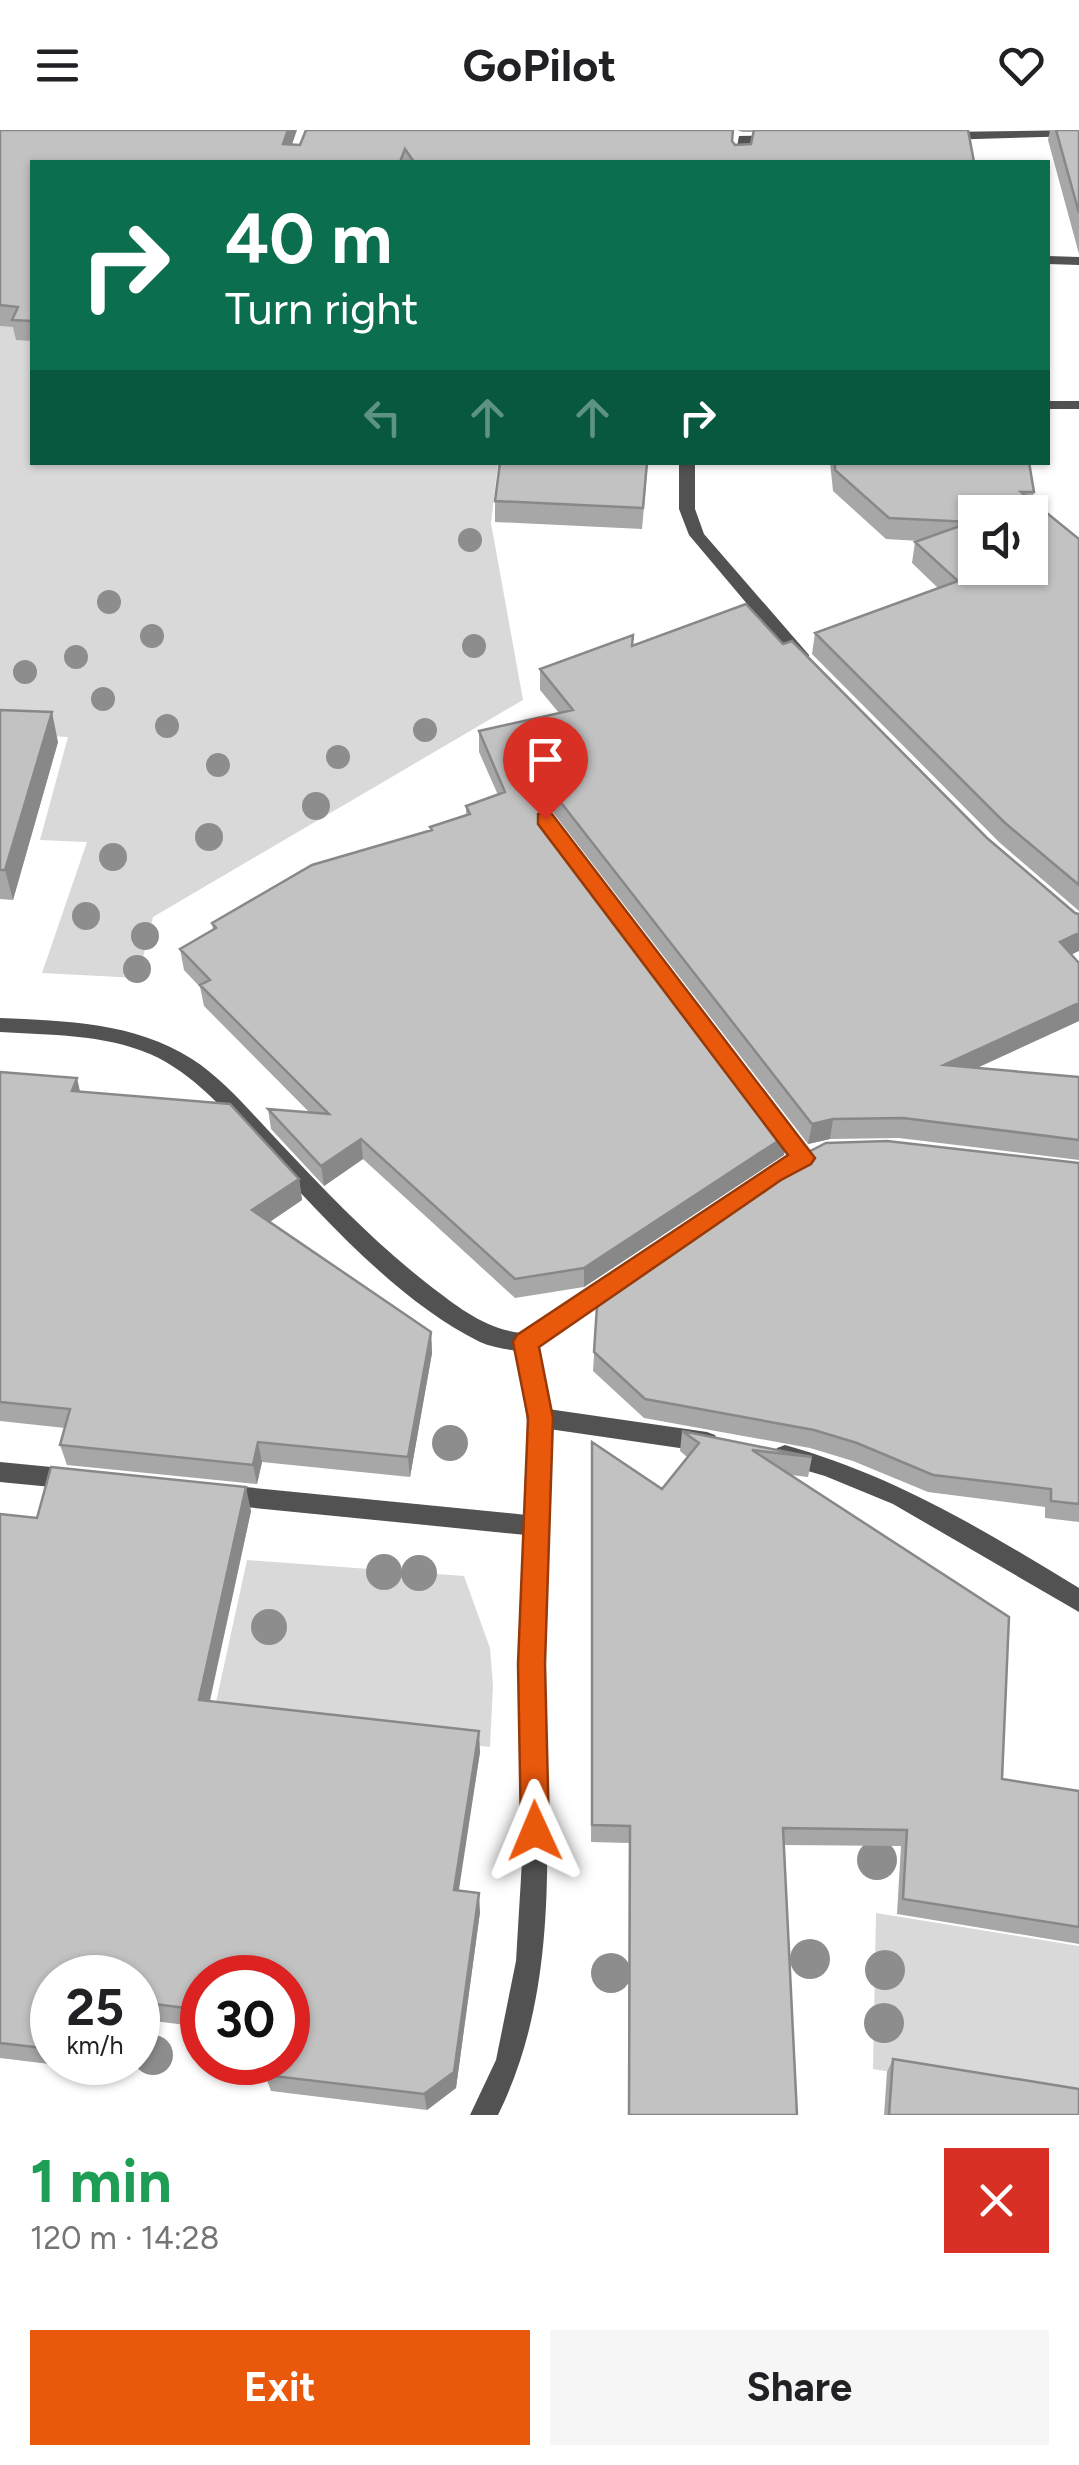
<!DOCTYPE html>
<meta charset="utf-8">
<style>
body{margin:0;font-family:Figtree,sans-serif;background:#f6f6f6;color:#202124;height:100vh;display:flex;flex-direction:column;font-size:38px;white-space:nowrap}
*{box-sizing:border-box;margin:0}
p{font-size:32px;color:#757577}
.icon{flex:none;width:55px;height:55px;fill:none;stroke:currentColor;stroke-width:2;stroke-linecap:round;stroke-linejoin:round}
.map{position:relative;height:1985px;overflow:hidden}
.sheet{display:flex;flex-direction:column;background:#fff;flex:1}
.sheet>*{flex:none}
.top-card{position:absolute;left:30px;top:30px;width:1020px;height:305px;border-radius:0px;box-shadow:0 2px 8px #0004;background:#0b6e4f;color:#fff;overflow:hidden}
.controls{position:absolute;left:958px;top:365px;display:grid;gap:20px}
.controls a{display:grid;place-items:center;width:90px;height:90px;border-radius:0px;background:#fff;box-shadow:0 2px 8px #0004;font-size:50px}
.speed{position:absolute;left:30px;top:1825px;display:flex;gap:20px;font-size:50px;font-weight:700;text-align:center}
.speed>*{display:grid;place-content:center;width:130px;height:130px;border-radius:50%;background:#fff;box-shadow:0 2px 8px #0004;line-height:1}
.speed small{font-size:25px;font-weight:400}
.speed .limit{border:15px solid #d22;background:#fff;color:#111}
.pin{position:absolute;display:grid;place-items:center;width:85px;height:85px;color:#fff;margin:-102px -42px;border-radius:50% 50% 50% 0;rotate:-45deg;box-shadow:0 0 10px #0007}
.pin .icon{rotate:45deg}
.me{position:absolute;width:110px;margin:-55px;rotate:359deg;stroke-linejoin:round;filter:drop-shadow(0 0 8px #0008)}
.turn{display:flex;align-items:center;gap:35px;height:210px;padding:0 30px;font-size:45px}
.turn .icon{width:130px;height:130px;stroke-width:2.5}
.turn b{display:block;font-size:70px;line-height:85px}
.lanes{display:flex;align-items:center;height:95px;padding:0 30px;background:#0003;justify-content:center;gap:50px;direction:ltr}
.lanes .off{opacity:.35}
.round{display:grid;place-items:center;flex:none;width:105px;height:105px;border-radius:0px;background:#f6f6f6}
.overview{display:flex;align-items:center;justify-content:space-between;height:170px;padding:0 30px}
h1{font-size:60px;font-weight:700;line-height:75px;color:#1e9e55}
.cta{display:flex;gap:20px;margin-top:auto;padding:20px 30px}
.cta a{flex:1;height:115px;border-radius:0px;background:#ea580c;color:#fff;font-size:40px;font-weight:700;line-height:115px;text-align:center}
.cta a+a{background:#f6f6f6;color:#202124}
header{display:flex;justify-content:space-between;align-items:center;height:130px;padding:0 30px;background:#fff;font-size:45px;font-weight:700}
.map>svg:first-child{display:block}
</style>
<header><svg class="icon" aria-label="menu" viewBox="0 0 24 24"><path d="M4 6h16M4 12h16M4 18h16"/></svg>GoPilot<svg class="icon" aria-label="heart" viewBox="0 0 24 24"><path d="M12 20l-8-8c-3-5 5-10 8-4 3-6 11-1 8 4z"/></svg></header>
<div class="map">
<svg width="1079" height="1985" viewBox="0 0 1079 1985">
<rect width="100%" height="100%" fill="#fff"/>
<path fill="#d9d9d9" d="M 0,83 L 32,86 L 32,332 L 498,333 L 491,393 L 523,570 L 153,787 L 138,848 L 42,843 L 87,712 L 40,710 L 68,607 L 0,604 Z
M 247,1430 L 464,1446 L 490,1518 L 493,1555 L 490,1617 L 213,1586 Z
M 876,1783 L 1079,1816 L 1079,1974 L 873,1939 Z"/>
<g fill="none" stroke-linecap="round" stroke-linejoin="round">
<path fill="#525252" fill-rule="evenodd" d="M 1079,0 L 1079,6 L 942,10 L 936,6 L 942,2 Z
M 783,5 L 785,8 L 778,12 L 750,13 L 747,32 L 734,32 L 739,6 Z
M 1048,126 L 1079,127 L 1079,135 L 1048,134 Z
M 1048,271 L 1079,271 L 1079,279 L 1048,279 Z
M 679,332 L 695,332 L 695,379 L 704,404 L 809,525 L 809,533 L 797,533 L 689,405 L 679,379 Z
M 0,888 C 66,891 134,892 192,929 C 226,951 252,984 280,1013 C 327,1063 375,1113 429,1155 C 458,1177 486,1200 523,1203 L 610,1144 L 617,1141 L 624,1144 L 628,1150 L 624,1156 L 538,1216 L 548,1279 L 707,1302 L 715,1305 L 718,1312 L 715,1319 L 707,1322 L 549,1299 C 553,1378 544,1456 544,1535 C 543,1686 567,1845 498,1985 L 470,1985 L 496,1930 L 516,1831 L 522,1731 L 520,1530 L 526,1405 L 225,1375 L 217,1372 L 214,1365 L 217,1358 L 225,1355 L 527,1385 L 527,1291 L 517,1221 C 505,1219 491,1217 480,1212 C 397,1171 321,1085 258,1017 C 225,981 195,944 150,924 C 103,904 50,905 0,902 Z
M 771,977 L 778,979 L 810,1022 L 813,1028 L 810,1034 L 796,1034 L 764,991 L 761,985 L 764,979 Z
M 785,1315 C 893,1345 984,1400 1079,1458 L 1079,1482 L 893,1374 L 825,1346 L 777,1332 L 774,1325 L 777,1318 Z
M 0,1332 L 72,1339 L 80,1342 L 83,1349 L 80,1356 L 72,1359 L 0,1352 Z"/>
</g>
<g fill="#8d8d8d">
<circle cx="470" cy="410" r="12"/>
<circle cx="109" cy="472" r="12"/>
<circle cx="152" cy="506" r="12"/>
<circle cx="474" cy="516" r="12"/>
<circle cx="76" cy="527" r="12"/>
<circle cx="25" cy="542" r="12"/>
<circle cx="103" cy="569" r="12"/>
<circle cx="167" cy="596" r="12"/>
<circle cx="425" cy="600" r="12"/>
<circle cx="338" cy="627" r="12"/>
<circle cx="218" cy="635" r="12"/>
<circle cx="316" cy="676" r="14"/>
<circle cx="209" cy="707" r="14"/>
<circle cx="113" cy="727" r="14"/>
<circle cx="86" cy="786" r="14"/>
<circle cx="145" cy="806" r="14"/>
<circle cx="137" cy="839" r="14"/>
<circle cx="450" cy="1313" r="18"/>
<circle cx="384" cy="1442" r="18"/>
<circle cx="419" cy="1443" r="18"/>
<circle cx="269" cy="1497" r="18"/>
<circle cx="877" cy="1730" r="20"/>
<circle cx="810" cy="1829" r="20"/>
<circle cx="885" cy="1840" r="20"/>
<circle cx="611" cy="1843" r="20"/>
<circle cx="884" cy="1893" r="20"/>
<circle cx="153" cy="1925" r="20"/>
</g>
<path fill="#a7a7a7" d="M 0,0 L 292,14 L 733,12 L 735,15 L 751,14 L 754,2 L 742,2 L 737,0 L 968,0 L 974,32 L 32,32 L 32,211 L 16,210 L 13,197 L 0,196 Z
M 1050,0 L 1079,0 L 1079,124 L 1048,10 Z
M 648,332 L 642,399 L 495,392 L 495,371 Z
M 830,332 L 1029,332 L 1034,362 L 1032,371 L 1079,409 L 1079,781 L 1000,713 L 812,524 L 815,503 L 938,458 L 912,433 L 915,412 L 919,411 L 886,409 L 833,361 Z
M 783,514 L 987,708 L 1075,783 L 1072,825 L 1079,891 L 977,938 L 1079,947 L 1079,1030 L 899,1008 L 830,1009 L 808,1014 L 552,681 L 543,680 L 541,682 L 787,1005 L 784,1025 L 584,1157 L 515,1168 L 363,1029 L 324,1056 L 271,999 L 268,979 L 310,983 L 204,876 L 200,857 L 184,840 L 180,819 L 213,800 L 212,793 L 431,701 L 430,697 L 466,685 L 466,676 L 498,665 L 479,622 L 479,601 L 559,583 L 540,560 L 540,539 L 632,516 Z
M 0,580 L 58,612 L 13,770 L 0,769 Z
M 0,942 L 80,962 L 299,1049 L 302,1070 L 270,1092 L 431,1202 L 432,1223 L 410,1347 L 262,1332 L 257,1354 L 67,1335 L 60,1315 L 65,1298 L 0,1291 Z
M 1079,1033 L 1079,1392 L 1045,1388 L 1045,1377 L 928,1362 L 853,1331 L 810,1318 L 644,1288 L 593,1241 L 598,1161 Z
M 682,1301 L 812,1327 L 808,1347 L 791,1345 L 1002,1649 L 1079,1661 L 1079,1814 L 897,1784 L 901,1716 L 784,1715 L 797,1985 L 628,1985 L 629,1713 L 591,1712 L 592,1332 L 662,1359 L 687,1327 L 680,1321 Z
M 251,1381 L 210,1571 L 480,1622 L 458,1760 L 480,1782 L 456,1958 L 427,1980 L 271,1961 L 265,1945 L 288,1848 L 202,1848 L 202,1897 L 138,1889 L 138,1848 L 52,1848 L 52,1932 L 117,1932 L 115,1942 L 0,1928 L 0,1384 L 37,1388 Z
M 893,1929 L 1079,1985 L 884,1985 L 887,1942 Z"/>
<path fill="#888" d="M 288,0 L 297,0 L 286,32 L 283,14 Z
M 52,582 L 58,612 L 13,770 L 5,740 Z
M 543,659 L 543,680 L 533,691 L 533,670 Z
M 1079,803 L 1079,821 L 1054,833 L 1060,812 Z
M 1079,873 L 1079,891 L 939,955 L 944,935 Z
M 77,948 L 82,970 L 72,961 Z
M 833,989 L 830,1009 L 808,1014 L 812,994 Z
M 787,1005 L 784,1025 L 584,1157 L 584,1138 Z
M 361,1009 L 363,1029 L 324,1056 L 321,1036 Z
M 299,1049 L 302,1070 L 256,1101 L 252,1080 Z
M 431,1202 L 432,1223 L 410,1347 L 408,1327 Z
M 258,1312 L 262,1332 L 257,1354 L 253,1335 Z
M 246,1357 L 251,1381 L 205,1592 L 199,1570 Z
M 479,1601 L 480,1622 L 456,1779 L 454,1760 Z
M 479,1763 L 480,1782 L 456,1958 L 427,1980 L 424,1964 Z
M 109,1932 L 117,1932 L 115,1942 Z"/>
<path fill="#c2c2c2" stroke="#888" stroke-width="2.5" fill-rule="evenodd" d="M 0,0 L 288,0 L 283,14 L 300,15 L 306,0 L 733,0 L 732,11 L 735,15 L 751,14 L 754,0 L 968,0 L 974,32 L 414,32 L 405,19 L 400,32 L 32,32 L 32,191 L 12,190 L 18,177 L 0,175 Z
M 1056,0 L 1079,0 L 1079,83 Z
M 500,332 L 647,332 L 643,378 L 495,371 Z
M 835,332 L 1029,332 L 1034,362 L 1021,362 L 1079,409 L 1079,755 L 1004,692 L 815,503 L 958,451 L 915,412 L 971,392 L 889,388 L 835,340 ZM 975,382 L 1030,382 L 1030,438 L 975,438 Z
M 746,474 L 783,514 L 792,511 L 987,708 L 1075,783 L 1079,784 L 1079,803 L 1060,812 L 1079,833 L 1079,873 L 944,935 L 1079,947 L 1079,1010 L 903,988 L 833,989 L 812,994 L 552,661 L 543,659 L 533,670 L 787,1005 L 584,1138 L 515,1149 L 361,1009 L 321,1036 L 268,979 L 329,984 L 200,855 L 210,850 L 180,819 L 216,798 L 212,793 L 312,735 L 432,700 L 430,697 L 470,684 L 466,676 L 505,662 L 479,601 L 573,580 L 540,539 L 633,505 L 632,516 Z
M 0,580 L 52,582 L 5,740 L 0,740 Z
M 0,942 L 77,948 L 72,961 L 230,974 L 299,1049 L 252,1080 L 431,1202 L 408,1327 L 258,1312 L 253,1335 L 60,1315 L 70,1279 L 0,1272 Z
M 887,1011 L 1079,1033 L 1079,1374 L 1051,1371 L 1051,1359 L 933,1345 L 857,1313 L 814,1300 L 645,1269 L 594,1222 L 598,1161 L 785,1034 L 826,1013 Z
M 682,1301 L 812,1327 L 752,1320 L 1009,1487 L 1002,1649 L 1079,1661 L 1079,1797 L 903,1769 L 907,1700 L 783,1698 L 797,1985 L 629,1985 L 630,1696 L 592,1695 L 592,1312 L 662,1359 L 699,1313 Z
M 51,1337 L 246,1357 L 199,1570 L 479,1601 L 454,1760 L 479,1763 L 454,1942 L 424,1964 L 265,1945 L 267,1932 L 288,1932 L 288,1848 L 202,1848 L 202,1880 L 138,1872 L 138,1848 L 52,1848 L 52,1919 L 0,1913 L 0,1384 L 37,1388 Z
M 893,1929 L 1079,1959 L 1079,1985 L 889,1985 Z"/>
<path fill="#ea580c" stroke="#983908" stroke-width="2.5" d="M 545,682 L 552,684 L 815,1028 L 811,1034 L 781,1050 L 539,1217 L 553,1288 L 545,1534 L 549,1701 L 545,1711 L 535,1715 L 525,1711 L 521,1701 L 518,1534 L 528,1288 L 513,1212 L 517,1205 L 788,1025 L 538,694 L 538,684 Z"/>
</svg>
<div class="controls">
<a><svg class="icon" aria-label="sound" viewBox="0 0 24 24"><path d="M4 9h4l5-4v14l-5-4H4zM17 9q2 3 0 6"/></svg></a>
</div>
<div class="speed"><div>25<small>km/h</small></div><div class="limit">30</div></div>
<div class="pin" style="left:545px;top:689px;background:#d93025"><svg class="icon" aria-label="arrive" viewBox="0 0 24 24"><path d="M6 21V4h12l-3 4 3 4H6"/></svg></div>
<svg class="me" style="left:535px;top:1701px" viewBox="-20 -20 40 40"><path d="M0-17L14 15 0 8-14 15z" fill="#ea580c" stroke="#fff" stroke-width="4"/></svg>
<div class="top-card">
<div class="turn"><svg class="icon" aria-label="right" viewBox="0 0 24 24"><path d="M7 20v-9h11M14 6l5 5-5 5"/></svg><div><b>40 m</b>Turn right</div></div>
<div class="lanes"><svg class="icon off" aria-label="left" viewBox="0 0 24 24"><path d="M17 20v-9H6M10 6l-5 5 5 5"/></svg><svg class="icon off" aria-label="ahead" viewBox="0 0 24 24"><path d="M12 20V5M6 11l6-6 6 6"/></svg><svg class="icon off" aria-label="ahead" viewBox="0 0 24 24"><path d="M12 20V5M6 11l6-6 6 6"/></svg><svg class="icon" aria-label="right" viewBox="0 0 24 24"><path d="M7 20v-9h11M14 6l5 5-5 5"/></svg></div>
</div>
</div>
<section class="sheet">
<div class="overview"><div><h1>1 min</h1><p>120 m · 14:28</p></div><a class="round" style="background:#d93025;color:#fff"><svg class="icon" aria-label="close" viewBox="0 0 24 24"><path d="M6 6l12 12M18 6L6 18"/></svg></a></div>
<div class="cta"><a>Exit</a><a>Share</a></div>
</section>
